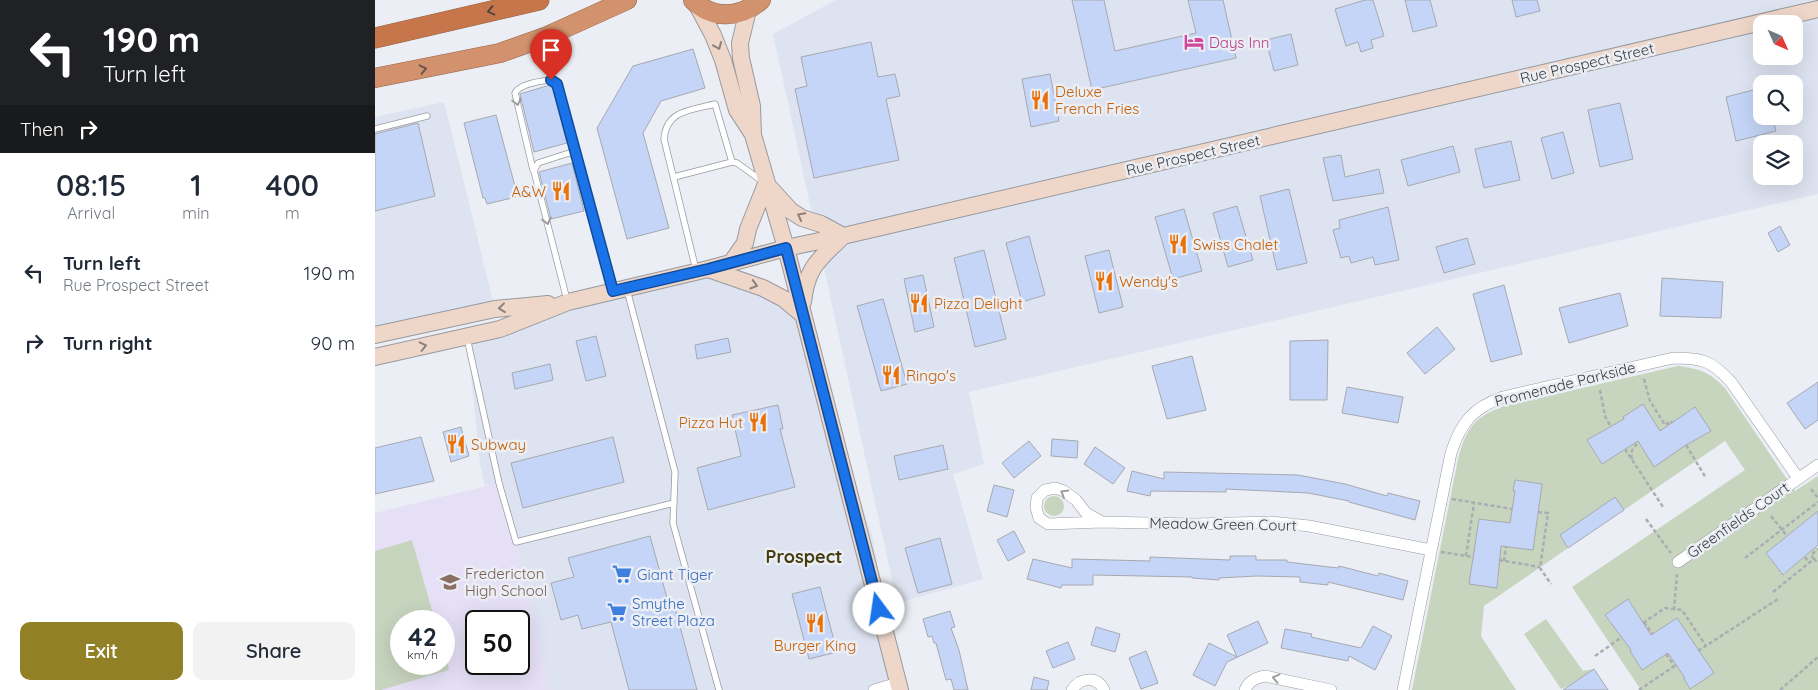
<!DOCTYPE html>
<style>
body{margin:0;font-family:Quicksand,sans-serif;background:#f2f2f3;color:#1f2937;height:100vh;display:flex;flex-direction:column;font-size:19px;white-space:nowrap}
*{box-sizing:border-box;margin:0}
p{font-size:16px;color:#747a83}
.icon{flex:none;width:28px;height:28px;fill:none;stroke:currentColor;stroke-width:2;stroke-linecap:round;stroke-linejoin:round}
.map{position:relative;flex:1;overflow:hidden}
.details{display:flex;flex-direction:column;background:#fff;width:375px}
.details>*{flex:none}
.guide{background:#202124;color:#fff;overflow:hidden}
.needle{width:32px;rotate:135deg}
.tools{position:absolute;left:1378px;top:15px;display:grid;gap:10px}
.tools a{display:grid;place-items:center;width:50px;height:50px;border-radius:10px;background:#fff;box-shadow:0 5px 20px #0002;font-size:25px}
.speed{position:absolute;left:15px;top:610px;display:flex;gap:10px;font-size:25px;font-weight:700;text-align:center}
.speed>*{display:grid;place-content:center;width:65px;height:65px;border-radius:50%;background:#fff;box-shadow:0 5px 20px #0002;line-height:1}
.speed small{font-size:12px;font-weight:400}
.speed .limit{border:2px solid #111;border-radius:8px;background:#fff;color:#111}
.pin{position:absolute;display:grid;place-items:center;width:42px;height:42px;color:#fff;margin:-51px -21px;border-radius:50% 50% 50% 0;rotate:-45deg;box-shadow:0 0 5px #0007}
.pin .icon{rotate:45deg}
.me{position:absolute;width:55px;margin:-28px;rotate:346deg;stroke-linejoin:round;filter:drop-shadow(0 0 4px #0008)}
.turn{display:flex;align-items:center;gap:18px;height:105px;padding:0 20px;font-size:22px}
.turn .icon{width:65px;height:65px;stroke-width:2.5}
.turn b{display:block;font-size:35px;line-height:42px}
.then{display:flex;align-items:center;height:48px;padding:0 20px;background:#0003;gap:10px;font-size:19px}
.eta{display:flex;justify-content:space-evenly;align-items:center;height:85px;text-align:center}
.eta b{font-size:30px;font-weight:600;line-height:35px}
.primary-button{display:flex;gap:10px;margin-top:auto;padding:10px 20px}
.primary-button a{flex:1;height:58px;border-radius:10px;background:#928027;color:#fff;font-size:20px;font-weight:600;line-height:58px;text-align:center}
.primary-button a+a{background:#f2f2f3;color:#1f2937}
ul{padding:0;list-style:none}
li{display:flex;align-items:center;gap:15px;height:70px;padding:0 20px}
li div{flex:1}
li b{display:block;font-size:19px}
li em{font-style:normal}
main{display:flex;flex:1;min-height:0}
.map>svg:first-child{display:block}
</style>
<main>
<section class="details">
<div class="guide">
<div class="turn"><svg class="icon" aria-label="left" viewBox="0 0 24 24"><path d="M17 20v-9H6M10 6l-5 5 5 5"/></svg><div><b>190 m</b>Turn left</div></div>
<div class="then">Then<svg class="icon" aria-label="right" viewBox="0 0 24 24"><path d="M7 20v-9h11M14 6l5 5-5 5"/></svg></div>
</div>
<div class="eta">
<div><b>08:15</b><p>Arrival</p></div>
<div><b>1</b><p>min</p></div>
<div><b>400</b><p>m</p></div>
</div>
<ul>
<li><svg class="icon" aria-label="left" viewBox="0 0 24 24"><path d="M17 20v-9H6M10 6l-5 5 5 5"/></svg><div><b>Turn left</b><p>Rue Prospect Street</p></div><em>190 m</em></li>
<li><svg class="icon" aria-label="right" viewBox="0 0 24 24"><path d="M7 20v-9h11M14 6l5 5-5 5"/></svg><div><b>Turn right</b></div><em>90 m</em></li>
</ul>
<div class="primary-button"><a>Exit</a><a>Share</a></div>
</section>
<div class="map">
<svg width="1443" height="690" viewBox="0 0 1443 690">
<rect width="100%" height="100%" fill="#ebeef4"/>
<path fill="#dde3f0" fill-rule="evenodd" d="M 461,0 L 1443,0 L 1443,194 L 594,392 L 609,464 L 578,474 L 608,579 L 522,603 L 398,34 ZM 1386,24 L 1419,24 L 1419,56 L 1386,56 ZM 1386,84 L 1419,84 L 1419,116 L 1386,116 ZM 1386,144 L 1419,144 L 1419,176 L 1386,176 Z
M 69,102 L 120,309 L 0,335 L 0,117 Z
M 341,270 L 374,274 L 389,280 L 404,290 L 424,317 L 497,535 L 525,690 L 162,690 L 125,553 L 105,464 L 92,336 Z"/>
<path fill="#e6e0f6" fill-rule="evenodd" d="M 124,483 L 141,542 L 175,690 L 0,690 L 0,513 ZM 26,621 L 69,621 L 69,664 L 26,664 ZM 101,621 L 144,621 L 144,664 L 101,664 Z"/>
<path fill="#c7d4be" fill-rule="evenodd" d="M 1303,366 C 1326,369 1334,372 1350,388 L 1420,491 L 1443,476 L 1443,511 L 1391,553 L 1409,575 L 1417,568 L 1415,565 L 1426,557 L 1427,559 L 1432,555 L 1430,553 L 1440,545 L 1443,549 L 1443,690 L 1266,690 L 1197,587 L 1370,470 L 1350,441 L 1249,510 L 1240,497 L 1214,515 L 1223,528 L 1220,530 L 1212,517 L 1185,535 L 1193,548 L 1109,606 L 1106,636 L 1141,690 L 1037,690 L 1083,459 C 1092,427 1098,418 1129,406 ZM 1268,405 L 1286,433 L 1312,416 L 1310,413 L 1320,407 L 1335,431 L 1326,437 L 1324,434 L 1309,446 L 1297,451 L 1298,454 L 1279,466 L 1261,438 L 1235,455 L 1236,458 L 1227,464 L 1212,441 L 1221,435 L 1223,438 L 1250,421 L 1248,417 ZM 1140,480 L 1167,484 L 1158,550 L 1125,545 L 1120,576 L 1124,577 L 1122,588 L 1101,541 L 1104,519 L 1137,524 L 1142,492 L 1138,491 ZM 1253,599 L 1260,609 L 1257,611 L 1274,636 L 1302,618 L 1315,638 L 1330,666 L 1333,664 L 1339,673 L 1315,689 L 1309,680 L 1312,677 L 1305,666 L 1303,668 L 1300,663 L 1302,662 L 1295,652 L 1267,670 L 1255,651 L 1257,649 L 1239,622 L 1236,624 L 1230,615 Z
M669 506a10 10 0 1 1 20 0a10 10 0 1 1-20 0Z
M 37,540 L 60,621 L 26,621 L 26,664 L 69,664 L 69,651 L 74,670 L 6,690 L 0,690 L 0,551 Z
M 1171,619 L 1208,671 L 1219,669 L 1197,684 L 1186,689 L 1149,634 Z"/>
<path fill="#c4d5f7" stroke="#a7a9af" d="M 697,0 L 729,0 L 740,51 L 821,33 L 813,0 L 848,0 L 861,58 L 717,90 Z
M 990,0 L 998,0 L 1009,36 L 996,40 L 998,48 L 986,52 L 983,42 L 971,46 L 960,9 Z
M 1030,0 L 1055,0 L 1062,26 L 1038,32 Z
M 1137,0 L 1162,0 L 1165,11 L 1141,17 Z
M 916,34 L 923,65 L 899,71 L 891,40 Z
M 496,42 L 503,77 L 520,74 L 525,96 L 511,99 L 524,160 L 439,178 L 420,89 L 432,86 L 426,57 Z
M 318,49 L 330,88 L 286,101 L 268,133 L 294,228 L 252,239 L 222,128 L 258,66 Z
M 675,74 L 684,121 L 656,127 L 647,79 Z
M 175,85 L 178,88 L 192,143 L 159,152 L 145,94 Z
M 1386,88 L 1386,116 L 1397,116 L 1401,131 L 1361,141 L 1351,97 Z
M 1245,103 L 1258,159 L 1225,167 L 1213,110 Z
M 121,115 L 141,190 L 139,190 L 141,197 L 112,204 L 110,198 L 108,198 L 89,123 Z
M 43,123 L 60,196 L 0,211 L 0,134 Z
M 1188,132 L 1199,173 L 1177,179 L 1166,138 Z
M 1136,141 L 1145,180 L 1109,188 L 1100,149 Z
M 1078,146 L 1085,172 L 1033,186 L 1026,160 Z
M 966,155 L 970,177 L 1004,169 L 1009,193 L 958,201 L 948,158 Z
M 197,163 L 209,211 L 176,219 L 164,172 Z
M 914,189 L 932,263 L 902,270 L 885,196 Z
M 862,206 L 878,260 L 853,267 L 838,213 Z
M 1013,207 L 1024,260 L 1000,265 L 998,257 L 976,263 L 974,256 L 966,258 L 958,230 L 965,228 L 964,220 Z
M 809,209 L 827,271 L 798,279 L 780,217 Z
M 1405,226 L 1415,245 L 1403,252 L 1393,233 Z
M 654,236 L 670,295 L 647,302 L 631,243 Z
M 1092,238 L 1100,264 L 1069,273 L 1061,247 Z
M 609,250 L 631,339 L 600,347 L 579,258 Z
M 734,250 L 748,307 L 724,313 L 710,256 Z
M 548,275 L 559,327 L 540,332 L 529,279 Z
M 1287,278 L 1348,282 L 1346,318 L 1285,316 Z
M 1129,285 L 1147,354 L 1116,362 L 1098,294 Z
M 1245,293 L 1253,326 L 1194,343 L 1184,308 Z
M 508,299 L 532,384 L 506,391 L 482,306 Z
M 1062,327 L 1080,349 L 1050,374 L 1032,353 Z
M 221,336 L 231,376 L 211,381 L 201,341 Z
M 353,338 L 356,352 L 322,359 L 320,345 Z
M 953,340 L 952,400 L 915,400 L 915,341 Z
M 817,356 L 831,410 L 792,419 L 777,366 Z
M 175,364 L 178,380 L 140,389 L 137,373 Z
M 1443,382 L 1443,420 L 1430,429 L 1412,403 Z
M 972,387 L 1028,397 L 1023,423 L 967,413 Z
M 1268,404 L 1285,431 L 1320,407 L 1336,431 L 1311,445 L 1279,467 L 1263,441 L 1227,464 L 1212,440 L 1249,419 L 1248,417 Z
M 403,405 L 408,429 L 405,429 L 420,487 L 333,510 L 322,468 L 366,456 L 357,415 Z
M 86,427 L 94,456 L 76,462 L 68,432 Z
M 46,437 L 59,481 L 0,494 L 0,448 Z
M 238,437 L 249,482 L 148,508 L 136,463 Z
M 677,439 L 703,441 L 702,458 L 676,456 Z
M 654,441 L 666,456 L 639,478 L 627,463 Z
M 568,445 L 573,469 L 524,480 L 519,456 Z
M 720,447 L 750,468 L 738,484 L 709,464 Z
M 757,471 L 789,479 L 789,472 L 923,475 L 970,484 L 1012,496 L 1013,493 L 1045,501 L 1040,520 L 974,502 L 974,501 L 933,493 L 851,489 L 851,492 L 776,491 L 775,496 L 752,491 Z
M 1140,480 L 1167,484 L 1158,550 L 1126,546 L 1122,588 L 1094,584 L 1104,519 L 1135,523 L 1140,491 L 1138,491 Z
M 619,485 L 639,490 L 632,517 L 612,511 Z
M 1240,497 L 1249,510 L 1193,548 L 1185,535 Z
M 1443,511 L 1443,545 L 1408,575 L 1391,553 Z
M 639,531 L 650,552 L 633,561 L 622,540 Z
M 275,536 L 295,609 L 300,608 L 322,690 L 254,690 L 236,622 L 207,629 L 203,615 L 186,620 L 176,583 L 199,577 L 193,558 Z
M 565,538 L 577,584 L 543,593 L 530,548 Z
M 855,556 L 881,556 L 881,560 L 912,560 L 912,562 L 963,568 L 964,566 L 1003,576 L 1004,573 L 1033,581 L 1028,600 L 953,582 L 953,585 L 925,582 L 925,577 L 882,576 L 844,578 L 844,580 L 817,578 L 817,577 L 718,575 L 718,585 L 687,585 L 686,588 L 652,579 L 658,559 L 697,568 L 697,559 L 775,561 L 775,557 L 855,560 Z
M 445,587 L 462,652 L 434,659 L 417,594 Z
M 1253,599 L 1276,635 L 1302,618 L 1339,673 L 1315,689 L 1309,679 L 1310,678 L 1293,653 L 1267,670 L 1255,651 L 1256,650 L 1230,615 Z
M 575,611 L 580,627 L 576,628 L 584,650 L 593,690 L 579,690 L 576,679 L 571,680 L 561,643 L 559,643 L 557,636 L 553,637 L 548,619 Z
M 883,621 L 893,643 L 852,662 L 840,686 L 818,675 L 834,643 L 862,657 L 852,635 Z
M 998,626 L 1017,636 L 1000,670 L 974,656 L 973,661 L 906,648 L 910,629 L 937,634 L 936,637 L 986,648 Z
M 721,627 L 745,634 L 740,652 L 716,645 Z
M 693,642 L 700,659 L 678,668 L 671,651 Z
M 771,651 L 783,683 L 766,689 L 754,658 Z
M 1219,669 L 1233,690 L 1188,690 Z
M 659,677 L 674,681 L 672,690 L 656,690 Z"/>
<g fill="none" stroke-linecap="round" stroke-linejoin="round">
<defs>
<path id="service" d="M 0,129 L 52,116
M 158,170 L 140,93 C 145,84 166,81 176,80 L 182,85 L 203,158
M 299,177 L 357,162 L 362,163 L 387,181
M 321,270 L 289,139 C 291,110 317,110 340,104 L 357,162
M 252,290 L 300,472 L 298,523 L 344,690
M 192,300 L 159,171 L 163,163 L 194,153 L 199,155 L 203,160 L 238,289
M 92,338 L 124,483 L 141,542 L 299,503"/>
<path id="minor" d="M 727,522 L 711,513 L 701,500 L 689,491 L 680,488 L 670,490 L 662,498 L 661,508 L 664,518 L 673,524 L 727,522 L 819,524 L 896,522 L 934,526 L 1056,550
M 1303,562 L 1443,465
M 499,690 L 523,683
M 697,690 C 705,677 722,676 729,690
M 870,690 C 874,681 880,678 890,676 L 956,690
M 1028,690 L 1076,453 C 1086,422 1098,408 1128,397 L 1298,358 C 1327,358 1336,360 1356,382 L 1423,478"/>
<path id="secondary" d="M 321,3 L 338,35 L 348,60 L 362,110 L 377,133
M 373,10 L 365,43 L 366,58 L 377,106 L 378,135 L 411,248 L 525,690
M 395,188 L 416,211 L 427,218 L 446,224 L 468,236
M 356,263 L 370,243 L 373,229 L 391,184
M 333,269 L 388,288 L 409,299 L 427,314
M 428,302 C 432,266 444,260 468,236
M 0,335 L 120,309 L 173,304
M 0,357 L 125,329 L 193,302 L 333,269 L 411,248 L 468,236 L 1443,9"/>
<path id="trunk" d="M 318,0 C 337,20 366,18 386,0
M 0,78 L 125,53 L 170,37 L 252,0"/>
<path id="motorway" d="M 0,38 L 164,0"/>
</defs>
<use href="#service" stroke="#979a9f" stroke-width="7"/>
<use href="#minor" stroke="#979a9f" stroke-width="12"/>
<use href="#secondary" stroke="#979a9f" stroke-width="18"/>
<use href="#trunk" stroke="#956246" stroke-width="20"/>
<use href="#motorway" stroke="#956246" stroke-width="21"/>
<path stroke="#aaadb1" stroke-width="2.5" stroke-dasharray="4 2.5" stroke-linecap="butt" d="M 1269,379 L 1275,401 L 1290,425 L 1296,421 L 1297,423
M 1225,390 L 1230,416 L 1236,427
M 1311,445 L 1331,478
M 1250,449 L 1288,507
M 1257,459 C 1255,451 1258,448 1264,442
M 1436,489 L 1443,498
M 1077,499 L 1137,509
M 1163,512 L 1173,513 L 1165,568 L 1176,584
M 1396,516 L 1412,536
M 1271,519 L 1296,553
M 1066,552 L 1099,557
M 1091,556 L 1099,503
M 1430,557 L 1434,563
M 1370,558 L 1443,502
M 1439,559 L 1436,555 L 1443,549
M 1124,560 L 1165,567
M 1129,561 L 1131,546
M 1398,592 L 1439,559 L 1443,563
M 1299,610 L 1302,574
M 1269,622 L 1278,634
M 1268,623 L 1290,608 L 1307,610 L 1331,646
M 1323,651 L 1403,599
M 1291,654 L 1300,667
M 1220,656 L 1247,637
M 1264,690 L 1301,665
M 1405,690 L 1443,657"/>
<use href="#service" stroke="#fff" stroke-width="5.5"/>
<use href="#minor" stroke="#fff" stroke-width="11"/>
<use href="#secondary" stroke="#eed6c9" stroke-width="16"/>
<use href="#trunk" stroke="#d2926e" stroke-width="19"/>
<use href="#motorway" stroke="#c6764a" stroke-width="20"/>
</g>
<defs><path id="oneway-chevron" d="M-2-3.5L2.5 0L-2 3.5" fill="none" stroke-width="1.6" stroke-linecap="round" stroke-linejoin="round" transform="scale(1.25)"/></defs>
<use stroke="#504540" href="#oneway-chevron" transform="translate(116 11) rotate(167)"/>
<g stroke="#8c817d">
<use href="#oneway-chevron" transform="translate(343 46) rotate(67)"/>
<use href="#oneway-chevron" transform="translate(426 216) rotate(-152)"/>
<use href="#oneway-chevron" transform="translate(379 285) rotate(16)"/>
<use href="#oneway-chevron" transform="translate(127 308) rotate(174)"/>
<use href="#oneway-chevron" transform="translate(48 346) rotate(-13)"/>
</g>
<use stroke="#68564c" href="#oneway-chevron" transform="translate(48 69) rotate(-13)"/>
<g stroke="#9d9e9e">
<use href="#oneway-chevron" transform="translate(142 102) rotate(77)"/>
<use href="#oneway-chevron" transform="translate(172 221) rotate(76)"/>
<use href="#oneway-chevron" transform="translate(689 493) rotate(-150)"/>
<use href="#oneway-chevron" transform="translate(901 678) rotate(-167)"/>
</g>
<g fill="none" stroke-linecap="round" stroke-linejoin="round">
<defs>
<path id="route" d="M 176,80 L 182,84 L 238,291 L 333,269 L 411,248 L 504,609"/>
</defs>
<use href="#route" stroke="#114b97" stroke-width="12"/>
<use href="#route" stroke="#1a73e8" stroke-width="9"/>
</g>
<defs>
<symbol id="hotel-bare" viewBox="-9 -9 18 18"><path d="M-6-4.5h1.5V1H6V5H4.5V3h-9V5H-6ZM-4 0a1.8 1.8 0 1 1 3.6 0ZM.5 0V-2.5h3Q6-2.5 6 0Z" fill="#d1479c" stroke="#ebeef4" stroke-width="2.5" paint-order="stroke"/></symbol>
<symbol id="restaurant-bare" viewBox="-9 -9 18 18"><path d="M-5-6h1v4h1v-4h1v4h1v-4h1v5L-1.5 .5V6h-2V.5L-5-1ZM5-6V6H3V1.5H1.5Q1.5-4 5-6Z" fill="#e8710a" stroke="#ebeef4" stroke-width="2.5" paint-order="stroke"/></symbol>
<symbol id="supermarket-bare" viewBox="-9 -9 18 18"><path d="M-6-5.5h2.5l.6 2H6L4.5 2H-2.5L-4.4-4H-6ZM-1.5 3.2a1.3 1.3 0 1 0 .1 0ZM3 3.2a1.3 1.3 0 1 0 .1 0Z" fill="#3f7fe0" stroke="#ebeef4" stroke-width="2.5" paint-order="stroke"/></symbol>
<symbol id="school-bare" viewBox="-9 -9 18 18"><path d="M0-5L7-2L0 1L-7-2ZM-4 1L0 2.5L4 1V4Q0 6-4 4Z" fill="#8d6e63" stroke="#ebeef4" stroke-width="2.5" paint-order="stroke"/></symbol>
</defs>
<g fill-rule="evenodd">
<use href="#hotel-bare" x="805" y="28" width="28" height="28"/>
<use href="#restaurant-bare" x="651" y="86" width="28" height="28"/>
<use href="#restaurant-bare" x="172" y="177" width="28" height="28"/>
<use href="#restaurant-bare" x="789" y="230" width="28" height="28"/>
<use href="#restaurant-bare" x="715" y="267" width="28" height="28"/>
<use href="#restaurant-bare" x="530" y="289" width="28" height="28"/>
<use href="#restaurant-bare" x="502" y="361" width="28" height="28"/>
<use href="#restaurant-bare" x="369" y="408" width="28" height="28"/>
<use href="#restaurant-bare" x="67" y="430" width="28" height="28"/>
<use href="#supermarket-bare" x="233" y="560" width="28" height="28"/>
<use href="#school-bare" x="61" y="568" width="28" height="28"/>
<use href="#supermarket-bare" x="228" y="598" width="28" height="28"/>
<use href="#restaurant-bare" x="426" y="609" width="28" height="28"/>
</g>
<g text-anchor="middle" dominant-baseline="central" stroke-width="5" stroke-linejoin="round" paint-order="stroke">
<g font-size="15" fill="#b23c85" stroke="#ebeef4" text-anchor="start">
<text x="834" y="42">Days Inn</text>
</g>
<g font-size="15" fill="#3b3c3e" stroke="#ebeef4">
<text transform="translate(1212 63) rotate(-13)">Rue Prospect Street</text>
<text transform="translate(818 155) rotate(-13)">Rue Prospect Street</text>
<text transform="translate(1190 384) rotate(-14)">Promenade Parkside</text>
<text transform="translate(1363 520) rotate(-35)">Greenfields Court</text>
<text transform="translate(848 524) rotate(1)">Meadow Green Court</text>
</g>
<g font-size="15" fill="#c56008" stroke="#ebeef4" text-anchor="start">
<text x="680" y="91">Deluxe<tspan x="680" dy="17">French Fries</tspan></text>
<text x="171" y="191" text-anchor="end">A&amp;W</text>
<text x="818" y="244">Swiss Chalet</text>
<text x="744" y="281">Wendy's</text>
<text x="559" y="303">Pizza Delight</text>
<text x="531" y="375">Ringo's</text>
<text x="368" y="422" text-anchor="end">Pizza Hut</text>
<text x="96" y="444">Subway</text>
<text x="440" y="645" text-anchor="middle">Burger King</text>
</g>
<g font-size="15" fill="#785e54" stroke="#ebeef4" text-anchor="start">
<text x="90" y="573">Fredericton<tspan x="90" dy="17">High School</tspan></text>
</g>
<g font-size="15" fill="#366cbe" stroke="#ebeef4" text-anchor="start">
<text x="262" y="574">Giant Tiger</text>
<text x="257" y="603">Smythe<tspan x="257" dy="17">Street Plaza</tspan></text>
</g>
<g font-size="18" font-weight="bold" fill="#453c12" stroke="#ebeef4">
<text x="429" y="556">Prospect</text>
</g>
</g>
</svg>
<div class="tools">
<a><svg class="needle" viewBox="-14 -14 28 28"><path d="M0-13l5 13h-10z" fill="#e53935"/><path d="M0 13l5-13h-10z" fill="#747a83"/></svg></a>
<a><svg class="icon" aria-label="search" viewBox="0 0 24 24"><circle cx="10" cy="10" r="6"/><path d="M15 15l6 6"/></svg></a>
<a><svg class="icon" aria-label="layers" viewBox="0 0 24 24"><path d="M12 4l9 5-9 5-9-5zM3 14l9 5 9-5"/></svg></a>
</div>
<div class="speed"><div>42<small>km/h</small></div><div class="limit">50</div></div>
<div class="pin" style="left:176px;top:80px;background:#d93025"><svg class="icon" aria-label="arrive" viewBox="0 0 24 24"><path d="M6 21V4h12l-3 4 3 4H6"/></svg></div>
<svg class="me" style="left:504px;top:609px" viewBox="-20 -20 40 40"><circle r="19" fill="#fff"/><path d="M0-13L10 11 0 6-10 11z" fill="#1a73e8"/></svg>
</div>
</main>
